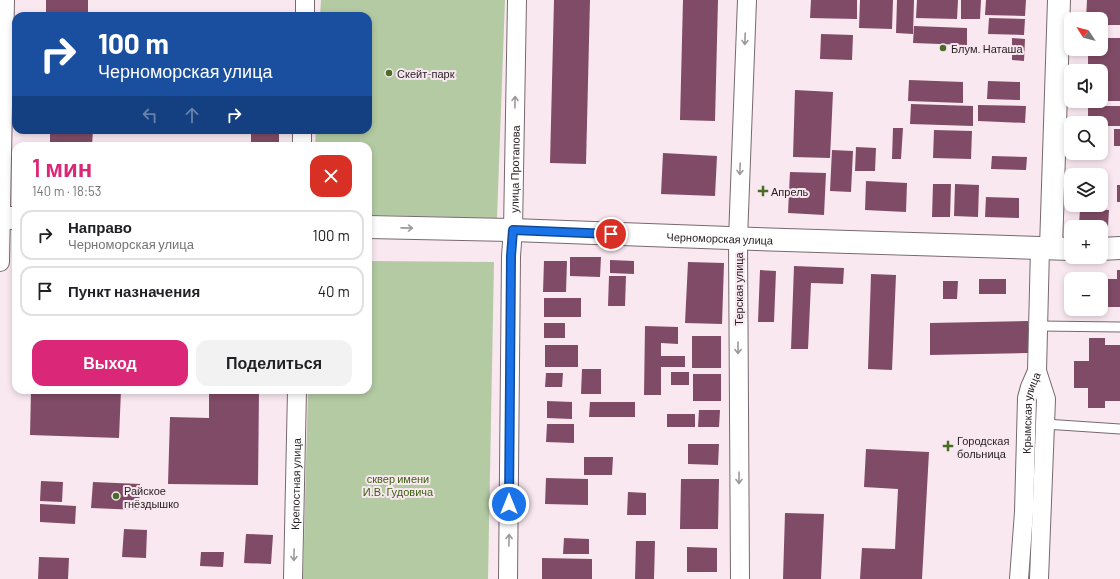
<!DOCTYPE html>
<html lang="ru">
<meta charset="utf-8">
<style>
body{margin:0;font-family:Barlow,sans-serif;background:#f2f2f2;color:#202124;height:100vh;display:flex;flex-direction:column;font-size:15px;white-space:nowrap}
*{box-sizing:border-box;margin:0}
p{font-size:13px;color:#757577}
.icon{flex:none;width:22px;height:22px;fill:none;stroke:currentColor;stroke-width:2;stroke-linecap:round;stroke-linejoin:round}
.map{position:relative;flex:1;overflow:hidden}
.sheet{position:absolute;left:12px;top:142px;width:360px;height:252px;display:flex;flex-direction:column;background:#fff;border-radius:12px;box-shadow:0 2px 6px #0003}
.sheet>*{flex:none}
.hud{position:absolute;left:12px;top:12px;width:360px;height:122px;border-radius:12px;box-shadow:0 2px 6px #0003;background:#1a4fa0;color:#fff;overflow:hidden}
.needle{width:26px;rotate:306deg}
.controls{position:absolute;left:1064px;top:12px;display:grid;gap:8px}
.controls a{display:grid;place-items:center;width:44px;height:44px;border-radius:8px;background:#fff;box-shadow:0 2px 6px #0003;font-size:20px}
.pin{position:absolute;display:grid;place-items:center;width:34px;height:34px;color:#fff;margin:-17px;border:2px solid #fff;border-radius:50%;box-shadow:0 1px 4px #0007}
.me{position:absolute;width:44px;margin:-22px;rotate:0deg;stroke-linejoin:round;filter:drop-shadow(0 0 3px #0008)}
.turn{display:flex;align-items:center;gap:14px;height:84px;padding:0 20px;font-size:18px}
.turn .icon{width:52px;height:52px;stroke-width:2.5}
.turn b{display:block;font-size:28px;line-height:34px}
.lanes{display:flex;align-items:center;height:38px;padding:0 20px;background:#0003;justify-content:center;gap:20px;direction:ltr}
.lanes .off{opacity:.35}
.round{display:grid;place-items:center;flex:none;width:42px;height:42px;border-radius:12px;background:#f2f2f2}
.head{display:flex;align-items:center;justify-content:space-between;height:68px;padding:0 20px}
h1{font-size:24px;font-weight:600;line-height:30px;color:#db2777}
.button{display:flex;gap:8px;margin-top:auto;padding:8px 20px}
.button a{flex:1;height:46px;border-radius:12px;background:#db2777;color:#fff;font-size:16px;font-weight:600;line-height:46px;text-align:center}
.button a+a{background:#f2f2f2;color:#202124}
ul{padding:0;list-style:none}
li{display:flex;align-items:center;gap:12px;height:50px;margin:0 8px 6px;padding:0 12px;border:2px solid #e0e0e0;border-radius:12px}
li div{flex:1}
li b{display:block;font-size:15px}
li em{font-style:normal}
.map>svg:first-child{display:block}
</style>
<div class="map">
<svg width="1120" height="579" viewBox="0 0 1120 579">
<rect width="100%" height="100%" fill="#f9e8f0"/>
<path fill="#b3caa2" d="M 321,0 L 505,0 L 497,218 L 368,215 L 368,146 L 315,146 L 316,130 L 368,130 L 368,16 L 320,16 Z
M 368,261 L 494,262 L 488,579 L 303,579 L 308,390 L 368,390 Z"/>
<path fill="#804b66" d="M 46,0 L 88,0 L 88,16 L 46,16 Z
M 554,0 L 590,0 L 586,164 L 550,163 Z
M 683,0 L 718,0 L 715,121 L 680,120 Z
M 811,0 L 857,0 L 857,19 L 810,18 Z
M 860,0 L 893,0 L 892,29 L 859,28 Z
M 897,0 L 914,0 L 913,34 L 896,33 Z
M 917,0 L 958,0 L 957,19 L 916,18 Z
M 961,0 L 981,0 L 980,19 L 961,19 Z
M 986,0 L 1026,0 L 1025,16 L 985,15 Z
M 1087,0 L 1120,0 L 1120,25 L 1101,25 L 1101,19 L 1086,19 Z
M 989,18 L 1025,19 L 1024,35 L 988,34 Z
M 914,26 L 967,28 L 967,45 L 913,43 Z
M 821,34 L 853,35 L 852,60 L 820,59 Z
M 1012,38 L 1025,39 L 1024,61 L 1012,60 Z
M 1101,38 L 1120,38 L 1120,101 L 1101,101 L 1101,71 L 1088,71 L 1088,49 L 1101,49 Z
M 909,80 L 963,82 L 963,103 L 908,101 Z
M 988,81 L 1020,82 L 1020,100 L 987,99 Z
M 795,90 L 833,92 L 830,158 L 793,157 Z
M 911,104 L 973,106 L 973,126 L 910,124 Z
M 978,105 L 1026,106 L 1025,123 L 978,121 Z
M 1088,106 L 1120,106 L 1120,126 L 1101,126 L 1101,123 L 1088,123 Z
M 893,128 L 903,128 L 901,159 L 892,159 Z
M 1114,129 L 1120,129 L 1120,146 L 1114,146 Z
M 50,130 L 93,130 L 92,146 L 50,146 Z
M 251,130 L 279,130 L 279,146 L 251,146 Z
M 934,130 L 972,131 L 971,159 L 933,158 Z
M 856,147 L 876,148 L 875,171 L 855,171 Z
M 832,150 L 853,151 L 851,192 L 830,191 Z
M 663,153 L 717,156 L 715,196 L 661,194 Z
M 992,156 L 1027,157 L 1026,170 L 991,169 Z
M 790,172 L 826,173 L 824,215 L 788,213 Z
M 866,181 L 907,183 L 906,212 L 865,210 Z
M 933,184 L 951,184 L 950,217 L 932,217 Z
M 955,184 L 979,185 L 978,217 L 954,216 Z
M 1117,185 L 1120,185 L 1120,202 L 1117,202 Z
M 986,197 L 1019,198 L 1019,218 L 985,217 Z
M 1080,209 L 1109,210 L 1108,227 L 1079,225 Z
M 570,257 L 601,257 L 600,277 L 570,276 Z
M 610,260 L 634,261 L 634,274 L 610,273 Z
M 544,261 L 567,261 L 566,292 L 543,292 Z
M 688,262 L 724,263 L 722,324 L 685,323 Z
M 794,266 L 844,268 L 843,284 L 811,283 L 808,349 L 791,349 Z
M 760,270 L 776,271 L 774,322 L 758,322 Z
M 1117,270 L 1120,270 L 1120,307 L 1101,307 L 1101,279 L 1117,279 Z
M 871,274 L 896,275 L 892,370 L 868,369 Z
M 609,276 L 626,276 L 625,306 L 608,306 Z
M 979,279 L 1006,279 L 1006,294 L 979,294 Z
M 943,281 L 958,281 L 957,299 L 943,299 Z
M 544,298 L 581,298 L 581,317 L 544,317 Z
M 1028,321 L 1028,353 L 930,355 L 930,323 Z
M 544,323 L 565,323 L 565,338 L 544,338 Z
M 645,326 L 678,327 L 678,344 L 661,343 L 661,356 L 685,356 L 685,367 L 661,367 L 661,395 L 644,395 Z
M 692,336 L 721,336 L 721,368 L 692,368 Z
M 1089,338 L 1105,338 L 1105,345 L 1120,345 L 1120,401 L 1105,401 L 1105,408 L 1088,408 L 1088,388 L 1074,388 L 1074,361 L 1089,361 Z
M 545,345 L 578,345 L 578,367 L 545,367 Z
M 582,369 L 601,369 L 601,394 L 581,394 Z
M 671,372 L 689,372 L 689,385 L 671,385 Z
M 546,373 L 563,373 L 562,387 L 545,387 Z
M 693,374 L 721,374 L 721,401 L 693,401 Z
M 31,390 L 121,390 L 119,438 L 30,435 Z
M 209,390 L 259,390 L 258,485 L 168,484 L 170,417 L 209,418 Z
M 547,401 L 572,402 L 572,419 L 547,418 Z
M 590,402 L 635,402 L 635,417 L 589,417 Z
M 699,410 L 720,410 L 719,427 L 698,427 Z
M 667,414 L 695,414 L 695,427 L 667,427 Z
M 547,424 L 574,424 L 574,443 L 546,442 Z
M 688,444 L 719,444 L 718,465 L 688,464 Z
M 866,449 L 929,452 L 922,579 L 860,579 L 862,548 L 895,549 L 898,489 L 864,487 Z
M 584,457 L 613,457 L 612,475 L 584,475 Z
M 546,478 L 588,479 L 588,505 L 545,504 Z
M 681,479 L 719,479 L 718,529 L 680,529 Z
M 41,481 L 63,482 L 62,502 L 40,501 Z
M 93,482 L 140,484 L 139,510 L 91,508 Z
M 628,492 L 646,493 L 646,515 L 627,515 Z
M 40,504 L 76,506 L 75,524 L 40,522 Z
M 785,513 L 824,514 L 821,579 L 783,579 Z
M 124,529 L 147,530 L 146,558 L 122,557 Z
M 246,534 L 273,535 L 271,564 L 244,563 Z
M 564,538 L 589,539 L 589,554 L 563,554 Z
M 636,541 L 655,541 L 654,579 L 635,579 Z
M 687,547 L 717,548 L 717,572 L 687,572 Z
M 201,552 L 224,552 L 223,567 L 200,566 Z
M 39,557 L 69,558 L 68,579 L 38,579 Z
M 542,558 L 592,559 L 592,579 L 542,579 Z"/>
<g fill="none" stroke-linecap="round" stroke-linejoin="round">
<defs>
<path id="service" d="M 1039,326 L 1120,327
M 1045,424 L 1120,429"/>
<g id="minor">
<path d="M 305,16 L 305,0"/>
<path d="M 302,146 L 302,130"/>
<path d="M 0,262 L 5,0"/>
<path d="M 1037,371 L 1046,399 L 1039,579"/>
<path id="s1" d="M 293,579 L 297,390"/>
<path id="s2" d="M 508,579 L 511,256 L 513,230 L 517,0"/>
<path d="M 740,579 L 738,239 L 747,0"/>
<path id="s3" d="M 1019,579 L 1024,512 L 1027,398 L 1030,387 L 1037,371 L 1040,248"/>
</g>
<g id="tertiary">
<path d="M 0,218 L 16,218"/>
<path id="s4" d="M 368,227 L 513,230 L 756,239 L 1071,249"/>
<path d="M 1051,248 L 1059,0"/>
<path d="M 1101,249 L 1120,248"/>
</g>
</defs>
<use href="#service" stroke="#77696f" stroke-width="11"/>
<use href="#minor" stroke="#77696f" stroke-width="20"/>
<use href="#tertiary" stroke="#77696f" stroke-width="24"/>
<use href="#service" stroke="#fff" stroke-width="9"/>
<use href="#minor" stroke="#fff" stroke-width="18"/>
<use href="#tertiary" stroke="#fff" stroke-width="22"/>
</g>
<defs><path id="oneway-shaft" d="M-6 0H5M1.5-3L5.5 0L1.5 3" fill="none" stroke-width="1.6" stroke-linecap="round" stroke-linejoin="round"/></defs>
<g stroke="#9c999b">
<use href="#oneway-shaft" transform="translate(745 39) rotate(92)"/>
<use href="#oneway-shaft" transform="translate(515 102) rotate(-89)"/>
<use href="#oneway-shaft" transform="translate(740 169) rotate(92)"/>
<use href="#oneway-shaft" transform="translate(407 228) rotate(1)"/>
<use href="#oneway-shaft" transform="translate(738 348) rotate(90)"/>
<use href="#oneway-shaft" transform="translate(739 478) rotate(90)"/>
<use href="#oneway-shaft" transform="translate(509 540) rotate(-89)"/>
<use href="#oneway-shaft" transform="translate(294 555) rotate(91)"/>
</g>
<g fill="none" stroke-linecap="round" stroke-linejoin="round">
<defs>
<path id="route" d="M 509,504 L 511,256 L 513,230 L 611,234"/>
</defs>
<use href="#route" stroke="#114b97" stroke-width="10"/>
<use href="#route" stroke="#1a73e8" stroke-width="7"/>
</g>
<g fill="#496d26" stroke="#f9e8f0" stroke-width="1.5">
<circle cx="943" cy="48" r="4"/>
<circle cx="389" cy="73" r="4"/>
<path d="M761 185h4v4h4v4h-4v4h-4v-4h-4v-4h4z"/>
<path d="M946 440h4v4h4v4h-4v4h-4v-4h-4v-4h4z"/>
<circle cx="116" cy="496" r="4"/>
</g>
<g text-anchor="middle" dominant-baseline="central" stroke-width="4" stroke-linejoin="round" paint-order="stroke">
<g font-size="11" fill="#231d20" stroke="#f9e8f0" text-anchor="start">
<text x="951" y="48">Блум. Наташа</text>
<text x="397" y="73">Скейт-парк</text>
<text x="771" y="191">Апрель</text>
<text x="957" y="440">Городская<tspan x="957" dy="13">больница</tspan></text>
<text x="124" y="490">Райское<tspan x="124" dy="13">гнёздышко</tspan></text>
</g>
<g font-size="11" fill="#231d20" stroke="#f9e8f0">
<text stroke="none"><textPath href="#s2" startOffset="410">улица Протапова</textPath></text>
<text stroke="none"><textPath href="#s4" startOffset="352">Черноморская улица</textPath></text>
<text transform="translate(738 289) rotate(-90)">Терская улица</text>
<text stroke="none"><textPath href="#s3" startOffset="167">Крымская улица</textPath></text>
<text stroke="none"><textPath href="#s1" startOffset="95">Крепостная улица</textPath></text>
</g>
<g font-size="11" fill="#3b5f11" stroke="#f9e8f0">
<text x="398" y="478">сквер имени<tspan x="398" dy="13">И.В. Гудовича</tspan></text>
</g>
</g>
</svg>
<div class="controls">
<a><svg class="needle" viewBox="-14 -14 28 28"><path d="M0-13l5 13h-10z" fill="#e53935"/><path d="M0 13l5-13h-10z" fill="#757577"/></svg></a>
<a><svg class="icon" aria-label="sound" viewBox="0 0 24 24"><path d="M4 9h4l5-4v14l-5-4H4zM17 9q2 3 0 6"/></svg></a>
<a><svg class="icon" aria-label="search" viewBox="0 0 24 24"><circle cx="10" cy="10" r="6"/><path d="M15 15l6 6"/></svg></a>
<a><svg class="icon" aria-label="layers" viewBox="0 0 24 24"><path d="M12 4l9 5-9 5-9-5zM3 14l9 5 9-5"/></svg></a>
<a>+</a>
<a>−</a>
</div>
<div class="pin" style="left:611px;top:234px;background:#d93025"><svg class="icon" aria-label="arrive" viewBox="0 0 24 24"><path d="M6 21V4h12l-3 4 3 4H6"/></svg></div>
<svg class="me" style="left:509px;top:504px" viewBox="-20 -20 40 40"><circle r="17" fill="#1a73e8" stroke="#fff" stroke-width="3"/><path d="M0-11L8 9 0 5-8 9z" fill="#fff"/></svg>
<div class="hud">
<div class="turn"><svg class="icon" aria-label="right" viewBox="0 0 24 24"><path d="M7 20v-9h11M14 6l5 5-5 5"/></svg><div><b>100 m</b>Черноморская улица</div></div>
<div class="lanes"><svg class="icon off" aria-label="left" viewBox="0 0 24 24"><path d="M17 20v-9H6M10 6l-5 5 5 5"/></svg><svg class="icon off" aria-label="ahead" viewBox="0 0 24 24"><path d="M12 20V5M6 11l6-6 6 6"/></svg><svg class="icon" aria-label="right" viewBox="0 0 24 24"><path d="M7 20v-9h11M14 6l5 5-5 5"/></svg></div>
</div>
<section class="sheet">
<div class="head"><div><h1>1 мин</h1><p>140 m · 18:53</p></div><a class="round" style="background:#d93025;color:#fff"><svg class="icon" aria-label="close" viewBox="0 0 24 24"><path d="M6 6l12 12M18 6L6 18"/></svg></a></div>
<ul>
<li><svg class="icon" aria-label="right" viewBox="0 0 24 24"><path d="M7 20v-9h11M14 6l5 5-5 5"/></svg><div><b>Направо</b><p>Черноморская улица</p></div><em>100 m</em></li>
<li><svg class="icon" aria-label="arrive" viewBox="0 0 24 24"><path d="M6 21V4h12l-3 4 3 4H6"/></svg><div><b>Пункт назначения</b></div><em>40 m</em></li>
</ul>
<div class="button"><a>Выход</a><a>Поделиться</a></div>
</section>
</div>
